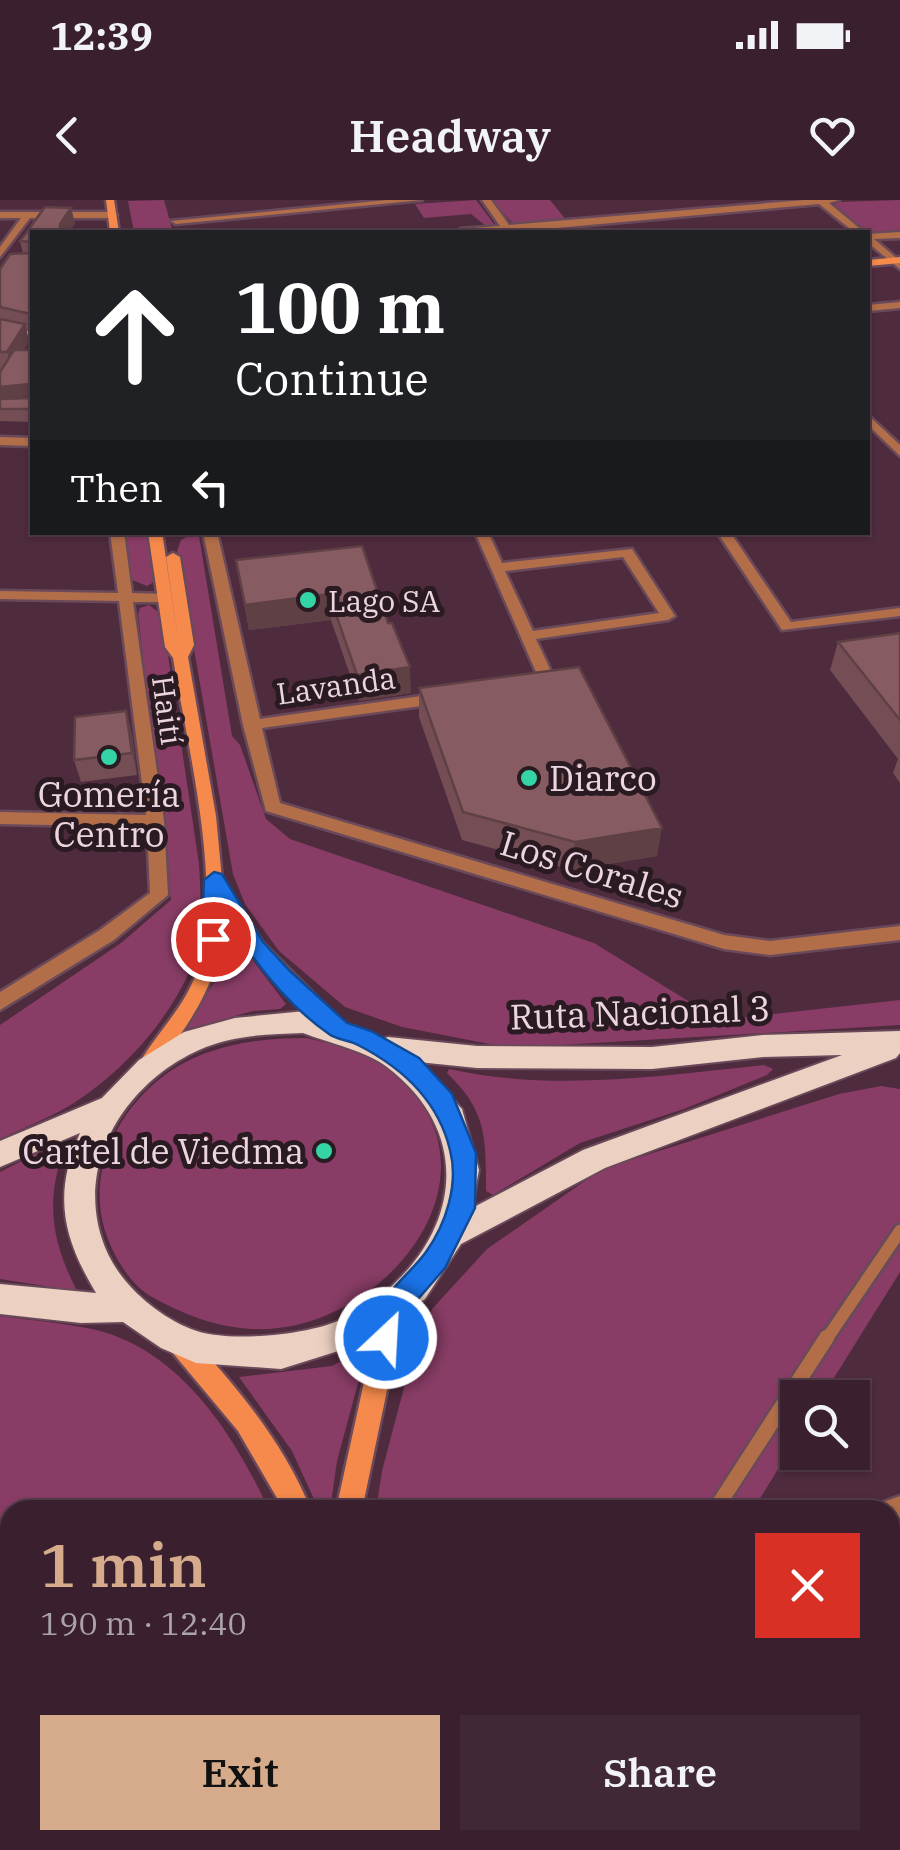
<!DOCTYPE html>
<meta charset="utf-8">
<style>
body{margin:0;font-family:"IBM Plex Serif",serif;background:#412836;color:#f1f3f6;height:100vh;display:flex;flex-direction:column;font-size:38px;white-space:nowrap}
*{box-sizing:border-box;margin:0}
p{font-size:32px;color:#aba3aa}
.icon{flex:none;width:55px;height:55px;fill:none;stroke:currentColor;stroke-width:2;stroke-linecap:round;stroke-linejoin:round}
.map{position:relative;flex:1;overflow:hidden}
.details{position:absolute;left:0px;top:1300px;width:900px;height:350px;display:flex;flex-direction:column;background:#3a202e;border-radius:30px 30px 0 0;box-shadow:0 2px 8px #0004,0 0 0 2px #543e4a}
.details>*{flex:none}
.hud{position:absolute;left:30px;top:30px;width:840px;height:305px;border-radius:0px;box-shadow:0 2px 8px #0004,0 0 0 2px #543e4a;background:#202124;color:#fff;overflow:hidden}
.controls{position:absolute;left:780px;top:1180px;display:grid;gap:20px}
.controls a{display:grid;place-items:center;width:90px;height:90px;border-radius:0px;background:#3a202e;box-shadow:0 2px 8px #0004,0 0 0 2px #543e4a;font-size:50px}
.pin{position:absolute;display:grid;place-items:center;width:85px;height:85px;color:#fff;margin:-42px;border:5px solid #fff;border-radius:50%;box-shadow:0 2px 10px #0007}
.me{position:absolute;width:110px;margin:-55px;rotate:25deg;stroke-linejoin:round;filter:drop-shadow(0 0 8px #0008)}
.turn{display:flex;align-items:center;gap:35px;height:210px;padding:0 40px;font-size:45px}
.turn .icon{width:130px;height:130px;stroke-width:2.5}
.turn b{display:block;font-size:70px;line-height:85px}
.then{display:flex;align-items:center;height:95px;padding:0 40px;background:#0003;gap:20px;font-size:38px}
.round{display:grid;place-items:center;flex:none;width:105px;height:105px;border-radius:0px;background:#412836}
.overview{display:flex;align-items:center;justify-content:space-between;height:170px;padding:0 40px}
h1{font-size:60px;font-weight:600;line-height:75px;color:#d6ab8b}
.cta{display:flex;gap:20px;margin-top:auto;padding:20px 40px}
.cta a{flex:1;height:115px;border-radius:0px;background:#d6ab8b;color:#111;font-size:40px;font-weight:600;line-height:115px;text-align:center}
.cta a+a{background:#412836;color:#f1f3f6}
.status{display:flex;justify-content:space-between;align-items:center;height:70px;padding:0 50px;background:#3a202e;direction:ltr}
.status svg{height:28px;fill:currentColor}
header{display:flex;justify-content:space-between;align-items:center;height:130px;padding:0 40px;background:#3a202e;font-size:45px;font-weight:600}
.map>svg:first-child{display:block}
</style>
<div class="status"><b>12:39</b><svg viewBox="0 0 49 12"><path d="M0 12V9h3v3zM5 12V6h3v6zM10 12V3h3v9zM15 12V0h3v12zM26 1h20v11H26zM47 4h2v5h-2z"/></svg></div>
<header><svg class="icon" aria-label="back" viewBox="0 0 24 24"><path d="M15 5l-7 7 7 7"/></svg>Headway<svg class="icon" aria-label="heart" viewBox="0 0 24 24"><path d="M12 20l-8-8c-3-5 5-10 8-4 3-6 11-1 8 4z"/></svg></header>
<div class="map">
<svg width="900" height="1650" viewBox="0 0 900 1650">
<rect width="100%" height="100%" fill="#4e2b3d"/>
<path fill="#893d66" d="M 164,0 L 173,32 L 134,32 L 128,1 Z
M 476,0 L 494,24 L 486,26 L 471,14 L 424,18 L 415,4 Z
M 492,0 L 550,0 L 567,21 L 513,24 Z
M 900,0 L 900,33 L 863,31 L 833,6 L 838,2 Z
M 126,333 L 150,333 L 154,382 L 147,386 L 132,380 Z
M 190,335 L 199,336 L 232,536 L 240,545 L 266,619 L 290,639 L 594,743 L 719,820 L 900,800 L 900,825 L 510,848 L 402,827 L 345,807 L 279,751 L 245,704 L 233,674 L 177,351 L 181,340 Z
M 149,405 L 162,415 L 199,664 C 201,698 203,738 190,770 C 167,824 118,876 69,906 C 47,919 23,928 0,939 L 0,825 L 121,743 L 171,700 L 138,414 L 140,408 Z
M 231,732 L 286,804 L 280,809 L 253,811 L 184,830 L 218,776 L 228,733 Z
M 306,838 C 337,845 371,852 396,875 C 513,977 379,1136 252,1129 C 215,1127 185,1115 152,1097 C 129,1084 113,1055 105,1031 C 82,956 137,876 209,852 C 241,841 272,838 306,838 Z
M 764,865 L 773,869 L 767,875 L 684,909 L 580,943 L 493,995 L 486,991 C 486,938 487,911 447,873 L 449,869 C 552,892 660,876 764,865 Z
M 881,886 L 900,889 L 900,1072 L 822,1197 L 798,1198 L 797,1238 L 753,1310 L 376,1310 L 382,1271 L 406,1180 L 432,1109 L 487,1049 L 602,969 L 839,894 Z
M 59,942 C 62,958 56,974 54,990 C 50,1028 60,1057 77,1091 L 0,1079 L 0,972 Z
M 0,1116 C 30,1120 62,1123 92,1129 C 179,1148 234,1234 269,1310 L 10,1310 L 10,1384 L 0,1379 Z
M 352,1155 L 361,1155 L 364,1161 L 337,1261 L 330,1310 L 319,1310 L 292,1251 L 239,1177 L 332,1166 Z
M 900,1334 L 900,1650 L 617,1650 L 623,1640 L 890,1640 L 890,1337 Z
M 203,1640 L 343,1640 L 344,1650 L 204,1650 Z"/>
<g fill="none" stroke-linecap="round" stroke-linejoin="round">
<defs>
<path id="service-far1" d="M 826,1140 L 900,1031"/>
<path id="service" d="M 715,1310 L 827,1137"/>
<path id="minor" d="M 387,0 L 422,0 L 176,24 L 171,21 Z
M 482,0 L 491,0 L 509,25 L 804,0 L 839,0 L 829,3 L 864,32 L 854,32 L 819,4 L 513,32 L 457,32 L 461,29 L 500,26 Z
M 0,12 L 112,12 L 117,15 L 112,18 L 30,18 L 0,57 L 0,47 L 21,18 L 0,18 Z
M 900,32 L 900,38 L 874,39 L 900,61 L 900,69 L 868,43 L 868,34 Z
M 900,102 L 900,108 L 868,111 L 868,105 Z
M 868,215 L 900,245 L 900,256 L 868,225 Z
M 0,237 L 32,238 L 32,246 L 0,245 Z
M 110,332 L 124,332 L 132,393 L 165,394 L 172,398 L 165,402 L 133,402 L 164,621 L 168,695 L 114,740 L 0,810 L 0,792 L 100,730 L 150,693 L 147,627 L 0,624 L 0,612 L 146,615 L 119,401 L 0,399 L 0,391 L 118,393 Z
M 203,332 L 217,332 L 260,519 L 442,493 L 450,498 L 442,503 L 262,528 L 280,603 L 724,735 L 770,741 L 900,726 L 900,740 L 770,755 L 724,749 L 266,611 L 243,525 Z
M 475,332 L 488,332 L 502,363 L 632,349 L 675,416 L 668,420 L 536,439 L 556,482 L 548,487 L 530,487 L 530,481 L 539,479 ZM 623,357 L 659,413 L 533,431 L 505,371 Z
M 717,332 L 730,332 L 791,422 L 900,408 L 900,416 L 782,430 Z
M 900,1296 L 900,1322 L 890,1325 L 890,1310 L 878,1310 L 881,1303 Z
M 3,1411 L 10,1414 L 10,1571 L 0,1573 L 0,1412 Z
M 165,1640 L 195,1640 L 197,1650 L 165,1650 Z
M 468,1640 L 498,1640 L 501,1650 L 469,1650 Z
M 584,1640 L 616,1640 L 612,1650 L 579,1650 Z"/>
<path id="tertiary" d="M 0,1409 L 10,1413 L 10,1442 L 0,1438 Z"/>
<path id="secondary" d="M 106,0 L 114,0 L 119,32 L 110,32 Z
M 900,57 L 900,63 L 868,66 L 868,60 Z
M 0,126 L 32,132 L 32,138 L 0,132 Z
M 148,332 L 162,332 L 179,446 L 166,357 L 173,353 L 180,357 L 194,445 L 188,457 L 216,616 L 222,679 L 263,743 L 349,829 L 346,835 L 332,835 L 249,753 L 223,711 C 221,786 193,815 153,875 L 139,875 L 136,869 C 154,835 185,808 197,771 C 224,686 187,546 173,458 L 165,447 Z
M 392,1098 L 400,1101 L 404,1109 L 362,1310 L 336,1310 L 380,1109 L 384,1101 Z
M 181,1133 L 190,1136 C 238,1188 284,1243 311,1310 L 284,1310 L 238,1231 L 172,1152 L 169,1144 L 172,1136 Z
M 356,1640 L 386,1640 L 389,1650 L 357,1650 Z"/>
<path id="trunk" d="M 305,811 L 380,840 L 388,837 L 477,846 L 652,847 L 763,835 L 900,831 L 900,853 L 896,858 L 605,968 L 461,1044 L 425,1099 L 367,1142 L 281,1169 L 196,1163 L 161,1148 L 123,1122 L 81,1123 L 0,1114 L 0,1084 L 96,1093 C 62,1036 53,994 80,933 L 0,967 L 0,941 L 102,898 L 139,860 L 184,832 L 235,818 ZM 303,833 C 329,843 366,851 387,867 C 489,945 449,1063 347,1117 C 313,1135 227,1144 191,1129 C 158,1116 123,1086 108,1054 C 69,970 124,880 206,847 C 236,835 271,834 303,833 ZM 842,855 L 583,950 L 472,1008 L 479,970 L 462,909 L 418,862 L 477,868 L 652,869 L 763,857 Z"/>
</defs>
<use href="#service-far1" stroke="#6a4a5a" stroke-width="18"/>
<use href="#service" stroke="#6a4a5a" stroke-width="20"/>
<use href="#minor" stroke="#6a4a5a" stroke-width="5"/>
<use href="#tertiary" stroke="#6a4a5a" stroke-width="5"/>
<use href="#secondary" stroke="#6a4a5a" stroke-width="5"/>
<use href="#trunk" stroke="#6a4a5a" stroke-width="4"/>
<use href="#service-far1" stroke="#b16e49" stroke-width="12"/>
<use href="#service" stroke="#b16e49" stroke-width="15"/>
<use href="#minor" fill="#b16e49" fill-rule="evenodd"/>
<use href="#tertiary" fill="#b16e49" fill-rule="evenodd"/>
<use href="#secondary" fill="#f58a4c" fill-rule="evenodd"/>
<use href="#trunk" fill="#ecd1c2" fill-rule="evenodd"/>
</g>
<path fill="#744e54" d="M 71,8 L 75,24 L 32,32 L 32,131 L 26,129 L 29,141 L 24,150 L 32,150 L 32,222 L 0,221 L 0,199 L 30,198 L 32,196 L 0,170 L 0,69 L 23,53 L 20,41 Z
M 362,346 L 411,493 L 359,501 L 331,420 L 249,430 L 236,360 Z
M 900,433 L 900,583 L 893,573 L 898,559 L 830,470 L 838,442 Z
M 419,488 L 657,656 L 572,670 L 462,640 L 419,517 Z
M 132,533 L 137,575 L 81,582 L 74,560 Z"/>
<path fill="#5e4045" d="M 71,8 L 75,24 L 69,32 L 60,32 L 60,24 Z
M 25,124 L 29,141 L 12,170 L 7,152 Z
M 29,184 L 32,196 L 0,199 L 0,187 Z
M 329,394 L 331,420 L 249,430 L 245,405 Z
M 410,467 L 411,493 L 359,501 L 357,475 Z
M 126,511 L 132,533 L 137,575 L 132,553 Z
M 662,628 L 657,656 L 572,670 L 575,642 Z"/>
<path fill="#875b62" stroke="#5e4045" stroke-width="2.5" d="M 45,7 L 71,8 L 60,24 L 60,32 L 32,32 L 32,112 L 31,114 L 0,107 L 0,69 L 10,54 L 31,53 L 31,42 L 20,41 Z
M 0,119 L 25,124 L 7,152 L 0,152 Z
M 14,150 L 32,150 L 32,188 L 29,184 L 0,187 L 0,172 Z
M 32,196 L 32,209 L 0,209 L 0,199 L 30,198 Z
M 362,346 L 388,423 L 392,423 L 410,467 L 357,475 L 329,394 L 245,405 L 236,360 Z
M 900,433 L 900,520 L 838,442 Z
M 579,467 L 662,628 L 575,642 L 463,612 L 419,488 Z
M 126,511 L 132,553 L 74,560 L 75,517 Z"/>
<path fill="#1a73e8" stroke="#114b97" stroke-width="2.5" d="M 214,672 L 222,674 L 263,742 L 290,771 L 347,823 L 371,831 L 419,858 L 452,894 L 476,953 L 475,1008 L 445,1068 L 405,1114 L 395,1148 L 386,1151 L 376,1148 C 359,1109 407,1079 426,1052 C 446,1024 459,984 450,950 C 438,900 403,868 358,845 C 349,840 337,840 329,834 C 286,804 250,757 224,713 L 220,744 L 205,744 L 202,739 L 204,680 Z"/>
<g fill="#35d4a7" stroke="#2a1a22" stroke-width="4">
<circle cx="308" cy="400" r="10"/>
<circle cx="109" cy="557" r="10"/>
<circle cx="529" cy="578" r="10"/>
<circle cx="324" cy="951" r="10"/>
</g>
<g text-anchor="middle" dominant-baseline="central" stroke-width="10" stroke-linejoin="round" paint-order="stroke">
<g font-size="30" fill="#ecd5df" stroke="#2a1a22" text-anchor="start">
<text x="328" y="400">Lago SA</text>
</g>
<g font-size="30" fill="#ecd5df" stroke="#2a1a22">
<text transform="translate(336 485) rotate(-8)">Lavanda</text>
<text transform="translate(168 510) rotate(82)">Haití</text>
</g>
<g font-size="35" fill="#ecd5df" stroke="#2a1a22" text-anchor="start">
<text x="549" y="578">Diarco</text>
<text x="109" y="594" text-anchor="middle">Gomería<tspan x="109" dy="40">Centro</tspan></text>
<text x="304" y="951" text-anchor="end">Cartel de Viedma</text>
</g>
<g font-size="35" fill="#ecd5df" stroke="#2a1a22">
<text transform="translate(592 669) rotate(17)">Los Corales</text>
<text transform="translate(640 812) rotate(-2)">Ruta Nacional 3</text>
</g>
</g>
</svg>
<div class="controls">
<a><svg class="icon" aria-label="search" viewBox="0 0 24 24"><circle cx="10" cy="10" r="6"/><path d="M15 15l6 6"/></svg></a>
</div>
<div class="pin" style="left:213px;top:739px;background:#d93025"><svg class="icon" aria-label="arrive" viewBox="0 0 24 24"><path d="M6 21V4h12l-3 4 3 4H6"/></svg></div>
<svg class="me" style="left:386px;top:1138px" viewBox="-20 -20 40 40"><circle r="17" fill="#1a73e8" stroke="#fff" stroke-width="3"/><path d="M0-11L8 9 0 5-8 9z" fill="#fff"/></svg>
<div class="hud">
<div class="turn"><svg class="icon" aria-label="ahead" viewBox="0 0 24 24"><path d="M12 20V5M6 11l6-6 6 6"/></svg><div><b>100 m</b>Continue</div></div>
<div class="then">Then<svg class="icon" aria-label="left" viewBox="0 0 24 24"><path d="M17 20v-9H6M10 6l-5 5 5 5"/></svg></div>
</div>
<section class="details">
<div class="overview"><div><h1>1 min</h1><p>190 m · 12:40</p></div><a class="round" style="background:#d93025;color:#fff"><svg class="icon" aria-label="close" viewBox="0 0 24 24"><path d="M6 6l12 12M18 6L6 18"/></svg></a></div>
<div class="cta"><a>Exit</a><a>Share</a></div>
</section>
</div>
